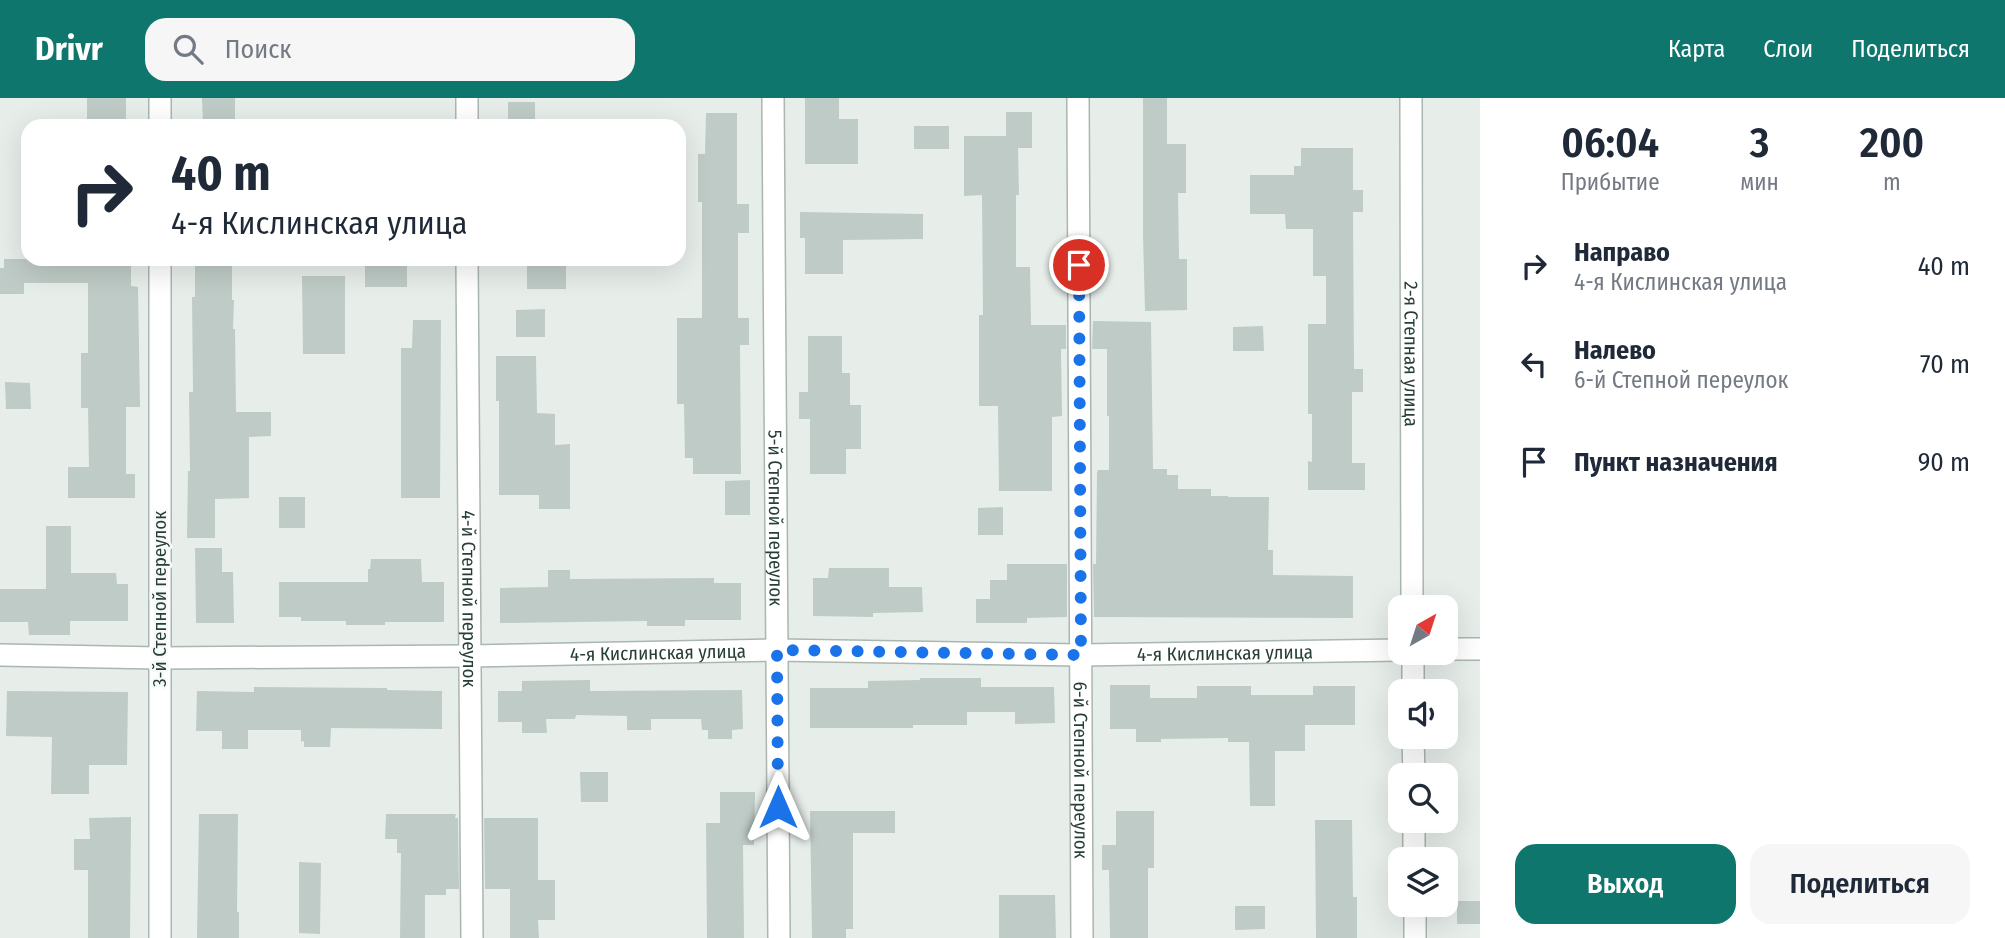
<!DOCTYPE html>
<html lang="ru">
<meta charset="utf-8">
<style>
body{margin:0;font-family:"Fira Sans Condensed",sans-serif;background:#f6f6f7;color:#1f2937;height:100vh;display:flex;flex-direction:column;font-size:26px;white-space:nowrap}
*{box-sizing:border-box;margin:0}
p{font-size:23px;color:#747a83}
.icon{flex:none;width:38px;height:38px;fill:none;stroke:currentColor;stroke-width:2;stroke-linecap:round;stroke-linejoin:round}
.map{position:relative;flex:1;overflow:hidden}
.details{display:flex;flex-direction:column;background:#fff;width:525px}
.details>*{flex:none}
.banner{position:absolute;left:21px;top:21px;width:665px;height:147px;border-radius:21px;box-shadow:0 7px 28px #0002;background:#fff;color:#1f2937;overflow:hidden}
.needle{width:46px;rotate:39deg}
.controls{position:absolute;left:1388px;top:497px;display:grid;gap:14px}
.controls a{display:grid;place-items:center;width:70px;height:70px;border-radius:14px;background:#fff;box-shadow:0 7px 28px #0002;font-size:35px}
.pin{position:absolute;display:grid;place-items:center;width:60px;height:60px;color:#fff;margin:-30px;border:4px solid #fff;border-radius:50%;box-shadow:0 2px 7px #0007}
.me{position:absolute;width:77px;margin:-38px;rotate:0deg;stroke-linejoin:round;filter:drop-shadow(0 0 5px #0008)}
.turn{display:flex;align-items:center;gap:24px;height:147px;padding:0 35px;font-size:32px}
.turn .icon{width:91px;height:91px;stroke-width:2.5}
.turn b{display:block;font-size:49px;line-height:60px}
.eta{display:flex;justify-content:space-evenly;align-items:center;height:119px;text-align:center}
.eta b{font-size:42px;font-weight:600;line-height:49px}
.button{display:flex;gap:14px;margin-top:auto;padding:14px 35px}
.button a{flex:1;height:80px;border-radius:21px;background:#0f766e;color:#fff;font-size:28px;font-weight:600;line-height:80px;text-align:center}
.button a+a{background:#f6f6f7;color:#1f2937}
ul{padding:0;list-style:none}
li{display:flex;align-items:center;gap:21px;height:98px;padding:0 35px}
li div{flex:1}
li b{display:block;font-size:26px}
li em{font-style:normal}
header{display:flex;align-items:center;gap:42px;box-sizing:border-box;height:98px;padding:0 35px;background:#0f766e;color:#fff}
header strong{font-size:33px}
nav{display:flex;gap:38px;margin-inline-start:auto;font-size:24px}
.search{width:490px;height:63px;background:#f6f6f7;display:flex;align-items:center;gap:18px;box-sizing:border-box;padding:0 24px;border-radius:21px;color:#747a83;font-size:26px}
main{display:flex;flex:1;min-height:0}
.map>svg:first-child{display:block}
</style>
<header>
<strong>Drivr</strong>
<div class="search"><svg class="icon" aria-label="search" viewBox="0 0 24 24"><circle cx="10" cy="10" r="6"/><path d="M15 15l6 6"/></svg>Поиск</div>
<nav><a>Карта</a><a>Слои</a><a>Поделиться</a></nav>
</header>
<main>
<div class="map">
<svg width="1480" height="840" viewBox="0 0 1480 840">
<rect width="100%" height="100%" fill="#e7eeea"/>
<path fill="#bfcbc6" d="M 87,0 L 126,0 L 126,28 L 87,28 Z
M 202,0 L 235,0 L 235,28 L 203,28 Z
M 805,0 L 839,0 L 839,21 L 858,21 L 858,66 L 805,66 Z
M 1143,0 L 1167,0 L 1167,46 L 1186,46 L 1186,95 L 1178,95 L 1179,161 L 1187,161 L 1187,212 L 1145,213 L 1143,137 Z
M 508,4 L 535,4 L 535,28 L 508,28 Z
M 1006,14 L 1032,14 L 1032,50 L 1018,50 L 1019,97 L 1016,97 L 1016,169 L 1030,169 L 1031,227 L 1066,227 L 1066,251 L 1061,251 L 1062,318 L 1052,319 L 1052,393 L 999,393 L 998,308 L 979,308 L 979,217 L 983,217 L 982,97 L 964,98 L 964,38 L 1006,38 Z
M 706,15 L 737,15 L 737,106 L 749,106 L 749,135 L 738,135 L 738,220 L 749,220 L 749,247 L 740,247 L 741,376 L 693,376 L 693,360 L 685,360 L 684,306 L 677,306 L 677,220 L 702,220 L 702,104 L 698,104 L 698,56 L 705,56 Z
M 914,28 L 949,28 L 949,51 L 914,51 Z
M 1301,50 L 1353,50 L 1353,92 L 1363,92 L 1363,114 L 1353,114 L 1354,271 L 1363,271 L 1363,294 L 1352,294 L 1352,365 L 1365,365 L 1365,392 L 1308,392 L 1308,363 L 1312,364 L 1312,316 L 1308,316 L 1308,226 L 1326,226 L 1326,178 L 1313,178 L 1313,131 L 1286,131 L 1285,116 L 1250,116 L 1250,77 L 1294,77 L 1294,68 L 1301,68 Z
M 800,114 L 923,116 L 923,141 L 843,142 L 843,176 L 805,176 L 805,140 L 800,140 Z
M 4,161 L 131,161 L 131,188 L 138,189 L 140,309 L 126,309 L 126,376 L 135,376 L 135,400 L 68,400 L 68,369 L 89,369 L 88,310 L 81,310 L 81,255 L 88,255 L 88,185 L 24,185 L 24,196 L 0,196 L 0,170 L 4,170 Z
M 195,161 L 232,161 L 232,202 L 234,202 L 233,231 L 235,231 L 236,314 L 271,314 L 271,338 L 249,339 L 249,400 L 215,401 L 215,440 L 187,440 L 188,373 L 190,373 L 189,294 L 193,294 L 192,199 L 195,199 Z
M 365,161 L 407,161 L 407,189 L 365,189 Z
M 527,161 L 566,161 L 566,191 L 527,191 Z
M 302,178 L 345,178 L 345,256 L 303,256 Z
M 545,211 L 545,239 L 516,239 L 516,212 Z
M 413,222 L 441,222 L 440,400 L 401,400 L 401,250 L 412,250 Z
M 1093,223 L 1151,224 L 1153,371 L 1167,371 L 1167,377 L 1178,377 L 1178,391 L 1211,391 L 1211,398 L 1228,398 L 1228,399 L 1269,399 L 1268,452 L 1273,452 L 1273,477 L 1353,478 L 1353,520 L 1094,519 L 1093,466 L 1096,466 L 1097,374 L 1098,372 L 1109,372 L 1109,318 L 1107,318 L 1107,251 L 1092,251 Z
M 1263,228 L 1264,253 L 1233,253 L 1233,229 Z
M 808,238 L 842,238 L 842,275 L 850,275 L 850,307 L 861,307 L 861,351 L 846,351 L 846,376 L 810,376 L 810,321 L 799,321 L 799,294 L 808,294 Z
M 496,258 L 536,258 L 537,315 L 555,316 L 555,347 L 570,346 L 570,411 L 539,411 L 539,397 L 499,397 L 499,303 L 496,303 Z
M 5,284 L 30,285 L 31,311 L 6,311 Z
M 750,382 L 750,417 L 725,417 L 725,383 Z
M 279,399 L 305,399 L 305,430 L 279,430 Z
M 1003,409 L 1003,437 L 978,437 L 978,410 Z
M 46,428 L 71,428 L 71,475 L 116,475 L 117,486 L 128,486 L 128,523 L 70,523 L 70,537 L 29,537 L 28,524 L 0,524 L 0,491 L 46,491 Z
M 195,450 L 222,450 L 222,474 L 233,474 L 234,525 L 196,525 Z
M 371,461 L 421,461 L 422,484 L 444,484 L 444,524 L 385,524 L 385,527 L 346,527 L 346,523 L 301,523 L 301,519 L 279,519 L 279,484 L 368,484 L 368,471 L 370,471 Z
M 1007,466 L 1067,466 L 1067,519 L 1027,520 L 1027,525 L 976,525 L 976,501 L 990,501 L 990,482 L 1007,482 Z
M 829,470 L 889,470 L 889,489 L 922,489 L 923,514 L 873,515 L 873,519 L 813,518 L 813,480 L 828,480 Z
M 548,472 L 570,472 L 570,481 L 714,480 L 714,485 L 741,485 L 741,522 L 685,522 L 685,528 L 647,528 L 647,523 L 500,525 L 500,490 L 548,489 Z
M 920,580 L 981,580 L 981,589 L 1054,589 L 1055,625 L 1015,626 L 1015,614 L 967,614 L 967,627 L 913,627 L 913,630 L 810,630 L 810,590 L 868,590 L 868,583 L 920,582 Z
M 590,582 L 590,593 L 742,592 L 743,631 L 732,632 L 732,641 L 708,641 L 708,632 L 702,632 L 701,621 L 651,621 L 651,632 L 627,632 L 627,618 L 576,617 L 575,621 L 546,621 L 547,635 L 522,635 L 522,624 L 498,624 L 498,593 L 522,593 L 522,583 Z
M 1110,587 L 1150,587 L 1150,600 L 1197,600 L 1197,588 L 1251,588 L 1251,597 L 1313,597 L 1313,588 L 1355,588 L 1355,627 L 1305,627 L 1305,653 L 1275,653 L 1275,708 L 1250,708 L 1249,644 L 1228,644 L 1228,640 L 1161,641 L 1161,644 L 1136,644 L 1136,631 L 1110,631 Z
M 254,589 L 387,590 L 387,592 L 442,593 L 442,631 L 331,630 L 330,649 L 304,649 L 304,643 L 301,644 L 301,632 L 248,632 L 248,651 L 222,651 L 222,633 L 196,633 L 197,593 L 254,594 Z
M 7,593 L 128,594 L 127,667 L 89,667 L 89,696 L 51,696 L 52,639 L 6,638 Z
M 580,674 L 608,674 L 608,704 L 581,704 Z
M 720,694 L 755,694 L 754,747 L 743,747 L 744,840 L 707,840 L 706,725 L 720,725 Z
M 810,713 L 895,713 L 895,735 L 853,735 L 853,831 L 846,831 L 846,840 L 812,840 Z
M 1116,713 L 1154,713 L 1154,770 L 1148,770 L 1148,840 L 1110,840 L 1109,772 L 1102,772 L 1102,747 L 1116,747 Z
M 199,716 L 238,716 L 237,814 L 239,814 L 239,840 L 197,840 Z
M 386,716 L 456,716 L 455,720 L 458,720 L 459,791 L 446,791 L 446,797 L 425,797 L 425,840 L 400,840 L 401,755 L 397,755 L 397,741 L 385,741 Z
M 131,719 L 130,840 L 88,840 L 88,772 L 74,772 L 74,741 L 90,741 L 89,720 Z
M 484,720 L 538,720 L 538,782 L 555,782 L 555,822 L 538,822 L 539,840 L 510,840 L 510,791 L 485,791 Z
M 1315,722 L 1352,722 L 1353,799 L 1357,799 L 1357,840 L 1316,840 Z
M 299,764 L 321,765 L 320,836 L 299,835 Z
M 999,797 L 1055,797 L 1056,840 L 999,840 Z
M 1457,803 L 1480,803 L 1480,826 L 1457,826 Z
M 1235,808 L 1265,808 L 1265,831 L 1235,832 Z"/>
<g fill="none" stroke-linecap="round" stroke-linejoin="round">
<defs>
<g id="minor">
<path d="M 467,0 L 467,28"/>
<path id="s1" d="M 773,0 L 779,840"/>
<path id="s2" d="M 1078,0 L 1082,840"/>
<path d="M 160,28 L 160,0"/>
<path id="s3" d="M 467,161 L 472,840"/>
<path d="M 1446,551 L 1480,551"/>
<path id="s4" d="M 0,557 L 159,560 L 469,558 L 777,552 L 1081,557 L 1400,552"/>
<path d="M 160,840 L 160,161"/>
</g>
<g id="tertiary">
<path id="s5" d="M 1411,0 L 1412,509"/>
<path d="M 1413,555 L 1413,593"/>
<path d="M 1413,639 L 1414,677"/>
<path d="M 1414,723 L 1414,761"/>
<path d="M 1415,807 L 1415,840"/>
</g>
</defs>
<use href="#minor" stroke="#aab6b0" stroke-width="24"/>
<use href="#tertiary" stroke="#aab6b0" stroke-width="24"/>
<use href="#minor" stroke="#fff" stroke-width="21"/>
<use href="#tertiary" stroke="#fff" stroke-width="21"/>
</g>
<g fill="none" stroke-linecap="round" stroke-linejoin="round">
<path stroke="#1a73e8" stroke-width="12" stroke-dasharray="0 21.6" d="M 778,709 L 777,552 L 1081,557 L 1079,167"/>
</g>
<g text-anchor="middle" dominant-baseline="central" stroke-width="5" stroke-linejoin="round" paint-order="stroke">
<g font-size="19" fill="#273f36" stroke="#f7faf9">
<text stroke="none"><textPath href="#s5" startOffset="256">2-я Степная улица</textPath></text>
<text stroke="none"><textPath href="#s1" startOffset="420">5-й Степной переулок</textPath></text>
<text transform="translate(159 501) rotate(-90)">3-й Степной переулок</text>
<text stroke="none"><textPath href="#s3" startOffset="340">4-й Степной переулок</textPath></text>
<text stroke="none"><textPath href="#s4" startOffset="658">4-я Кислинская улица</textPath></text>
<text stroke="none"><textPath href="#s4" startOffset="1225">4-я Кислинская улица</textPath></text>
<text stroke="none"><textPath href="#s2" startOffset="672">6-й Степной переулок</textPath></text>
</g>
</g>
</svg>
<div class="controls">
<a><svg class="needle" viewBox="-14 -14 28 28"><path d="M0-13l5 13h-10z" fill="#e53935"/><path d="M0 13l5-13h-10z" fill="#747a83"/></svg></a>
<a><svg class="icon" aria-label="sound" viewBox="0 0 24 24"><path d="M4 9h4l5-4v14l-5-4H4zM17 9q2 3 0 6"/></svg></a>
<a><svg class="icon" aria-label="search" viewBox="0 0 24 24"><circle cx="10" cy="10" r="6"/><path d="M15 15l6 6"/></svg></a>
<a><svg class="icon" aria-label="layers" viewBox="0 0 24 24"><path d="M12 4l9 5-9 5-9-5zM3 14l9 5 9-5"/></svg></a>
</div>
<div class="pin" style="left:1079px;top:167px;background:#d93025"><svg class="icon" aria-label="arrive" viewBox="0 0 24 24"><path d="M6 21V4h12l-3 4 3 4H6"/></svg></div>
<svg class="me" style="left:778px;top:709px" viewBox="-20 -20 40 40"><path d="M0-17L14 15 0 8-14 15z" fill="#1a73e8" stroke="#fff" stroke-width="4"/></svg>
<div class="banner">
<div class="turn"><svg class="icon" aria-label="right" viewBox="0 0 24 24"><path d="M7 20v-9h11M14 6l5 5-5 5"/></svg><div><b>40 m</b>4-я Кислинская улица</div></div>
</div>
</div>
<section class="details">
<div class="eta">
<div><b>06:04</b><p>Прибытие</p></div>
<div><b>3</b><p>мин</p></div>
<div><b>200</b><p>m</p></div>
</div>
<ul>
<li><svg class="icon" aria-label="right" viewBox="0 0 24 24"><path d="M7 20v-9h11M14 6l5 5-5 5"/></svg><div><b>Направо</b><p>4-я Кислинская улица</p></div><em>40 m</em></li>
<li><svg class="icon" aria-label="left" viewBox="0 0 24 24"><path d="M17 20v-9H6M10 6l-5 5 5 5"/></svg><div><b>Налево</b><p>6-й Степной переулок</p></div><em>70 m</em></li>
<li><svg class="icon" aria-label="arrive" viewBox="0 0 24 24"><path d="M6 21V4h12l-3 4 3 4H6"/></svg><div><b>Пункт назначения</b></div><em>90 m</em></li>
</ul>
<div class="button"><a>Выход</a><a>Поделиться</a></div>
</section>
</main>
